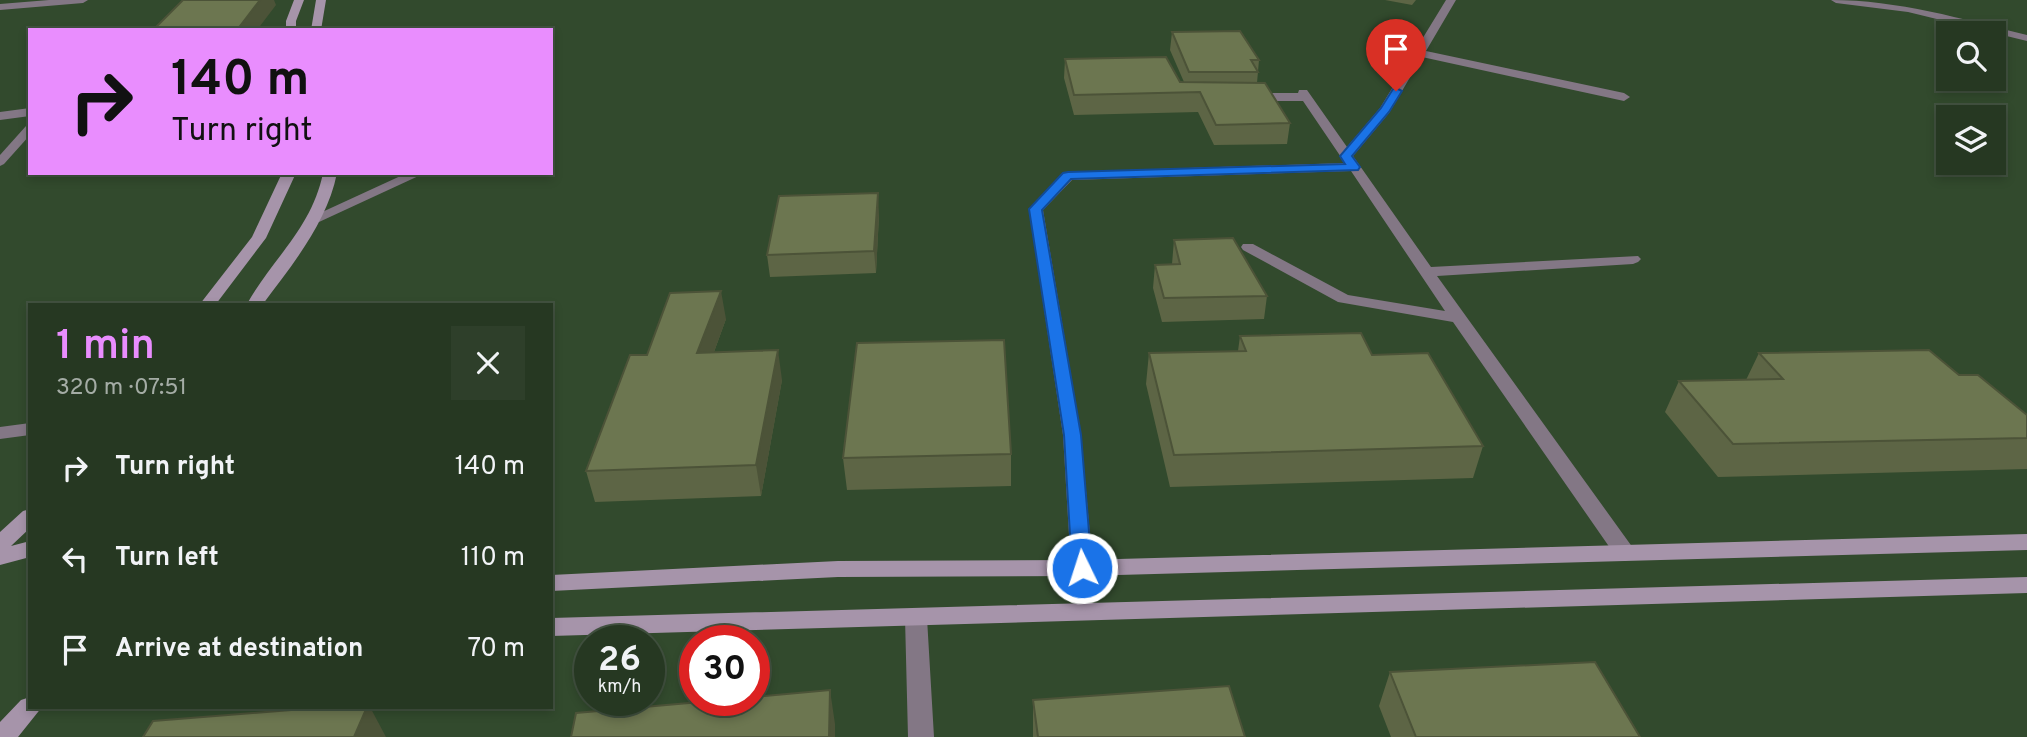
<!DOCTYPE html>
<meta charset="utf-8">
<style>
body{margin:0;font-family:Overpass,sans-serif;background:#2e3f2a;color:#f1f3f6;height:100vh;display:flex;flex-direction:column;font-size:26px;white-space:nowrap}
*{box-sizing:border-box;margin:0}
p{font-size:23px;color:#a4aca5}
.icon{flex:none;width:38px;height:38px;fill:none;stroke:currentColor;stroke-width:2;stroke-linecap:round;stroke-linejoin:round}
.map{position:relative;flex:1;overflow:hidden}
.details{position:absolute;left:28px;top:303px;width:525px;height:406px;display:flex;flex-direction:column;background:#263822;border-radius:0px;box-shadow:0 4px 10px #0003,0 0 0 2px #425240}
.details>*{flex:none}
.banner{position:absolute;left:28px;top:28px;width:525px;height:147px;border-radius:0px;box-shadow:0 4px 10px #0003,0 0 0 2px #425240;background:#e98dfe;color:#111;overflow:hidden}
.fabs{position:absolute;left:1936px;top:21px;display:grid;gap:14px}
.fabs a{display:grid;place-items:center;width:70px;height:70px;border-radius:0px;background:#263822;box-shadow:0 4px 10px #0003,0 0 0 2px #425240;font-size:35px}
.speed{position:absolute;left:574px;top:625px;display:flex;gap:14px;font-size:35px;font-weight:700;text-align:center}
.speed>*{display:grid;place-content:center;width:91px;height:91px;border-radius:50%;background:#263822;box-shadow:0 4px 10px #0003,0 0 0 2px #425240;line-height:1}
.speed small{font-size:18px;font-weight:400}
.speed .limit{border:10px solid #d22;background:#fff;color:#111}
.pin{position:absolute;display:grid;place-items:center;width:60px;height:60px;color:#fff;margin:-72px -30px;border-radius:50% 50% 50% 0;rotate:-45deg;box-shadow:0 0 7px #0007}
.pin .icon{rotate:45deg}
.me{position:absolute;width:77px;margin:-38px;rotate:356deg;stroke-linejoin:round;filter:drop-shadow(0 0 5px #0008)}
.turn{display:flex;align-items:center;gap:24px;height:147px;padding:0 28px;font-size:32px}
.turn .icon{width:91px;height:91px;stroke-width:2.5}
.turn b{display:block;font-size:49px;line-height:60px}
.round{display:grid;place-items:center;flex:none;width:74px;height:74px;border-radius:0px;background:#2e3f2a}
.head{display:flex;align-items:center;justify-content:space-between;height:119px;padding:0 28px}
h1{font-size:42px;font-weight:600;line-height:52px;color:#e98dfe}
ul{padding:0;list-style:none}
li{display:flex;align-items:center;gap:21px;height:91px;padding:0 28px}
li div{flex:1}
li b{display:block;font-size:26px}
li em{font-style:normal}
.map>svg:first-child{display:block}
</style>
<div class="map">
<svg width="2027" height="737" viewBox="0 0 2027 737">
<rect width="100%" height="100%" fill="#324a2d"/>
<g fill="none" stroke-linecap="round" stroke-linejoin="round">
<path fill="#837785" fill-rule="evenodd" d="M 30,125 L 30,135 L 4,164 L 0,166 L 0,155 L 26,126 Z"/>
<path fill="#837785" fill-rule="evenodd" d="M 49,0 L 88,0 L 83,3 L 0,10 L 0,4 Z
M 1446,0 L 1456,0 L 1426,51 L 1624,93 L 1630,97 L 1624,101 L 1422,57 L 1389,113 L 1353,156 L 1431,267 L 1638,256 L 1641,259 L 1638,262 L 1633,264 L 1437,276 L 1633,548 L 1636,553 L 1633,558 L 1625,561 L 1617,558 L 1453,322 L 1338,302 L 1243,250 L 1241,247 L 1243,244 L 1253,244 L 1348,295 L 1445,311 L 1351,171 L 1072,180 L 1043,210 L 1081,435 L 1093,568 L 1090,574 L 1082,576 L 1074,574 L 1071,568 L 1063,435 L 1029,209 L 1063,173 L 1068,172 L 1345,163 L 1303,101 L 1251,101 L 1245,97 L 1251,93 L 1298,93 L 1299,90 L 1307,90 L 1347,147 L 1380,108 Z
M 1831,0 C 1898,0 1962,19 2027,35 L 2027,41 L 1908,12 L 1836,3 Z
M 30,108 L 30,116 L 0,120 L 0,112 Z
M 407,173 L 425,173 L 319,222 L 309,222 L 307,219 Z
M 30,423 L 30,435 L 0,439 L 0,427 Z
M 916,609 L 924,612 L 927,618 L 934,737 L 908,737 L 905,618 L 908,612 Z"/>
<path fill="#a694aa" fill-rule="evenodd" d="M 294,0 L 304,0 L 296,21 L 296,30 L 286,30 L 286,21 Z
M 316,0 L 326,0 L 321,30 L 311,30 Z
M 282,173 L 296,173 L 266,238 L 216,304 L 200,304 L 252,237 Z
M 323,173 L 337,173 C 327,223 292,265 263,304 L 247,304 C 272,259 312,228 323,173 Z
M 30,509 L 30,528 L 11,546 L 30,541 L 30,557 L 0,565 L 0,532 L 23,511 Z
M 2027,534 L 2027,550 L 1082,576 L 838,577 L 551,591 L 551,575 L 838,561 L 1082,560 Z
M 2027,577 L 2027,593 L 551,636 L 551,618 Z
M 30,697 L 30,707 L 42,707 L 18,737 L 0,737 L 0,722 L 21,700 Z"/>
</g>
<path fill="#5d6545" d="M 1385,0 L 1416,0 L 1412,5 Z
M 1172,32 L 1259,60 L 1257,83 L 1290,123 L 1287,144 L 1214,145 L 1198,112 L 1074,115 L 1064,78 L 1065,59 L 1184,82 L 1170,50 Z
M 879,215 L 876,273 L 770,277 L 767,255 Z
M 1174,240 L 1267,296 L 1264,319 L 1162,322 L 1153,288 L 1155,265 L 1172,264 Z
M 726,319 L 714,352 L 782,380 L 761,496 L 595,502 L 586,471 L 647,355 Z
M 1240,336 L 1372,355 L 1483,446 L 1473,478 L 1170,487 L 1146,384 L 1149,353 L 1238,351 Z
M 1759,353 L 1959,375 L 2027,415 L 2027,469 L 1718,477 L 1665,412 L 1679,381 L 1746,380 Z
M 1011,454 L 1011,486 L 847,490 L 843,458 Z
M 1390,672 L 1640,737 L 1391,737 L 1379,706 Z
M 1033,700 L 1245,737 L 1033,737 Z"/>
<path fill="#4c5338" d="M 260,0 L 274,0 L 276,5 L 257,30 L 237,30 Z
M 878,193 L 879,215 L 876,273 L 874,251 Z
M 721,291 L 726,319 L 703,382 L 697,353 Z
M 778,350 L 782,380 L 761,496 L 756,465 Z
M 830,690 L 835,724 L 835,737 L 829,737 Z
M 367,707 L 370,707 L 386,737 L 354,737 Z"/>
<path fill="#6c7650" stroke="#4c5338" stroke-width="2" d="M 183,0 L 260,0 L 237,30 L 153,30 Z
M 1240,31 L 1259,60 L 1251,60 L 1258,72 L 1189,72 L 1172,32 Z
M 1166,57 L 1180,82 L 1265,83 L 1290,123 L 1216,125 L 1200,92 L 1074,95 L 1065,59 Z
M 878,193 L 874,251 L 767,255 L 779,196 Z
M 1233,238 L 1267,296 L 1164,298 L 1155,265 L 1180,264 L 1174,240 Z
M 721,291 L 697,353 L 778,350 L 756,465 L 586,471 L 630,355 L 647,355 L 670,293 Z
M 1361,333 L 1372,355 L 1428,353 L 1483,446 L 1174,455 L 1149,353 L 1246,351 L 1240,336 Z
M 1004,340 L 1011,454 L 843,458 L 857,343 Z
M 1929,350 L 1959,375 L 1978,375 L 2027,415 L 2027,438 L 1733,444 L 1679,381 L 1783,379 L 1759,353 Z
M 1595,662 L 1640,737 L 1416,737 L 1390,672 Z
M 1229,686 L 1245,737 L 1038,737 L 1033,700 Z
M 830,690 L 829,737 L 571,737 L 576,713 L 723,700 L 754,700 L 754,697 Z
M 329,707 L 367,707 L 354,737 L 143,737 L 153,721 Z"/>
<path fill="#1a73e8" stroke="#114b97" stroke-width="2" d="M 1396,88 L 1402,91 L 1389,112 L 1352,156 L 1360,167 L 1358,170 L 1071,179 L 1042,210 L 1081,435 L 1092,568 L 1089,573 L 1082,575 L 1075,573 L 1072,568 L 1064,435 L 1029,209 L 1063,173 L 1068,172 L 1345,164 L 1340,156 L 1381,108 L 1393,89 Z"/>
</svg>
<div class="fabs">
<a><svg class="icon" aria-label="search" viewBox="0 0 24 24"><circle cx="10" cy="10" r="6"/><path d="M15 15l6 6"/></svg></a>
<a><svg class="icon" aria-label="layers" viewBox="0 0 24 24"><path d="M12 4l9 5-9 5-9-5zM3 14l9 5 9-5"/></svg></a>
</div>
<div class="speed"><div>26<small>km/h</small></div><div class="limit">30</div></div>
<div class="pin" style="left:1396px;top:91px;background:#d93025"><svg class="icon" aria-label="arrive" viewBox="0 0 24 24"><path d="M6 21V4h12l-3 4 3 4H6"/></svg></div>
<svg class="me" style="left:1082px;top:568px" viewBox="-20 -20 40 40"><circle r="17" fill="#1a73e8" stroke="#fff" stroke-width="3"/><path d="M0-11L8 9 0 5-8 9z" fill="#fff"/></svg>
<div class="banner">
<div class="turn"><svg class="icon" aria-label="right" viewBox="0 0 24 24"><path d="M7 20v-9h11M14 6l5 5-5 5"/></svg><div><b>140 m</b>Turn right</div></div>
</div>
<section class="details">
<div class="head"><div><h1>1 min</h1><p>320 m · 07:51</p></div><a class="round"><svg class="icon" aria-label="close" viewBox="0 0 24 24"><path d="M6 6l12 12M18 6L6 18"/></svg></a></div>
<ul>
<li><svg class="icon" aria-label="right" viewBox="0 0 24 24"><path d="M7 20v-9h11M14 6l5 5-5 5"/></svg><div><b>Turn right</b></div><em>140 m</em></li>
<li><svg class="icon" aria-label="left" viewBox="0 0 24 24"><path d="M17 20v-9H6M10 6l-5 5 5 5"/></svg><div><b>Turn left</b></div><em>110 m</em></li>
<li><svg class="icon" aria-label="arrive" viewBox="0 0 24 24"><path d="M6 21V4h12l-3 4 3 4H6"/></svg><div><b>Arrive at destination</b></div><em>70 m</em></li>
</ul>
</section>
</div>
